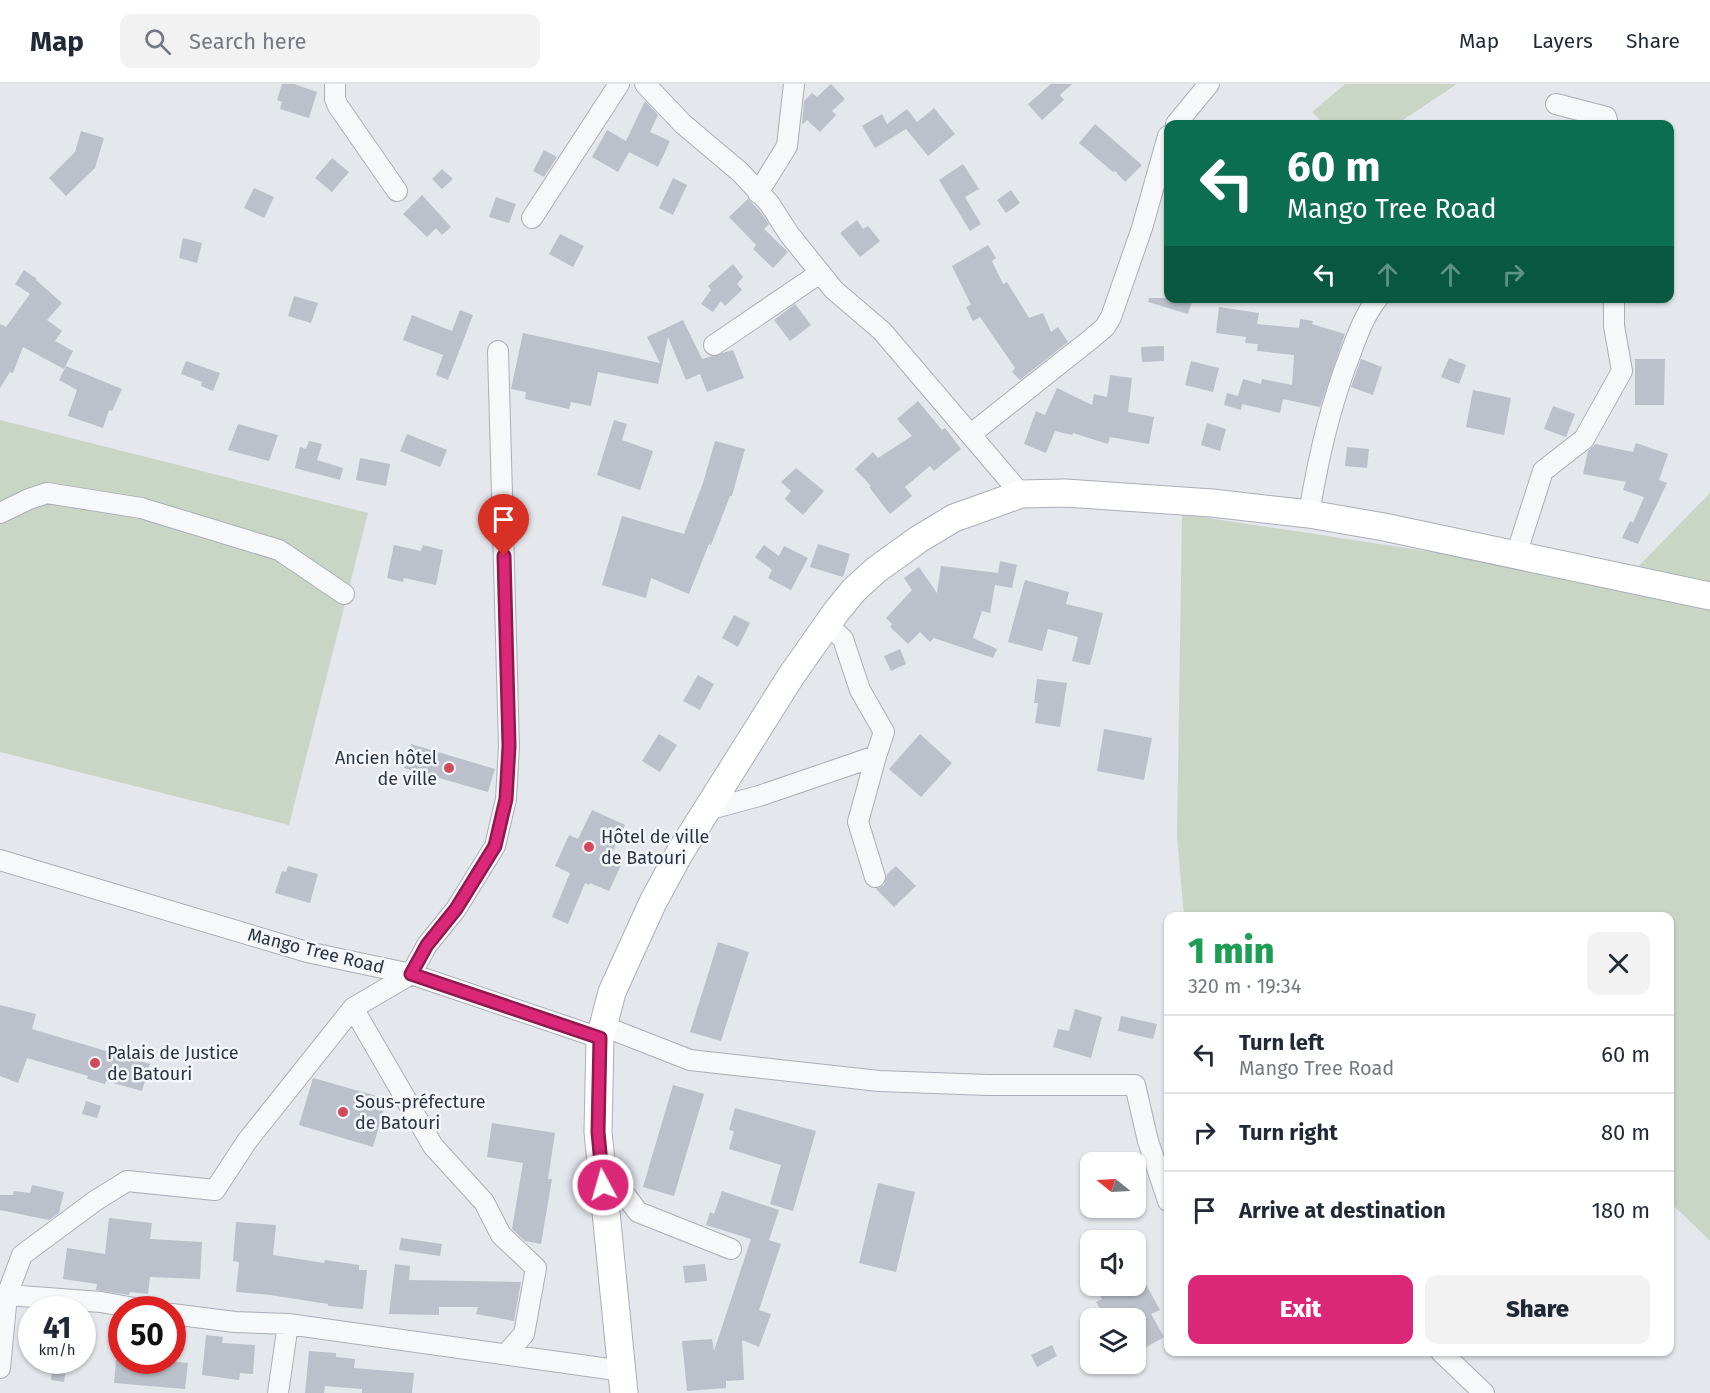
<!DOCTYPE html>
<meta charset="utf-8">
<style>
body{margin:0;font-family:"Fira Sans",sans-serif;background:#f2f2f3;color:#1f2937;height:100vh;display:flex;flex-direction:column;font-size:22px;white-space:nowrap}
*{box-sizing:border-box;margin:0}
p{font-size:20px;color:#747a83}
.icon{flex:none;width:33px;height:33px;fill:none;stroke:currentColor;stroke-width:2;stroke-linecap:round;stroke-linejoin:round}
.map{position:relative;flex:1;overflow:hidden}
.drawer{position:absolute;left:1164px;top:828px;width:510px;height:444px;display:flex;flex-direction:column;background:#fff;border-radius:12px;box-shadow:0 2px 4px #0004}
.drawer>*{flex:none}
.banner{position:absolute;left:1164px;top:36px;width:510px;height:183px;border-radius:12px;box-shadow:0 2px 4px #0004;background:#0b6e4f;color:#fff;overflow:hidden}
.needle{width:39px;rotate:288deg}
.controls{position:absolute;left:1080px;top:1068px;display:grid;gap:12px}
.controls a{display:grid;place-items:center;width:66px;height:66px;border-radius:12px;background:#fff;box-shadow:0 2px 4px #0004;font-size:30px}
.speed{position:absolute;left:18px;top:1212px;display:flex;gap:12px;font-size:30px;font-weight:700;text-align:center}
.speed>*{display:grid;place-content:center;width:78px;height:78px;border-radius:50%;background:#fff;box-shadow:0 2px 4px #0004;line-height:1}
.speed small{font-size:15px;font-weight:400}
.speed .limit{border:9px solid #d22;background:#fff;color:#111}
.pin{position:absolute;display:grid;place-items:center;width:51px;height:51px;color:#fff;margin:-62px -26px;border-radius:50% 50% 50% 0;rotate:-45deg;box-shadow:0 0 6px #0007}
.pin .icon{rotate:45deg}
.me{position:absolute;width:66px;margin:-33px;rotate:354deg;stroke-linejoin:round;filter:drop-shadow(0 0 4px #0008)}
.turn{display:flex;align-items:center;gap:21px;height:126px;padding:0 24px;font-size:27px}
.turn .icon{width:78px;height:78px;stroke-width:2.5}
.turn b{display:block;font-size:42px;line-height:51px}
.lanes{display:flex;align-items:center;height:57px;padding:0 24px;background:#0003;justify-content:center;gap:30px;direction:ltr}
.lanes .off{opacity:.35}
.round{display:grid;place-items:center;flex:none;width:63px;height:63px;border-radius:12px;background:#f2f2f3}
.head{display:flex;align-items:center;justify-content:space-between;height:102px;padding:0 24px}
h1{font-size:36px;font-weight:800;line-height:45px;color:#1e9e55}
.button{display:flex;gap:12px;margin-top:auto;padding:12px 24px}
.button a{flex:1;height:69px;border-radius:12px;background:#db2777;color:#fff;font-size:24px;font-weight:800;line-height:69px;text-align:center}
.button a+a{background:#f2f2f3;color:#1f2937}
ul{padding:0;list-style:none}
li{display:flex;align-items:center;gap:18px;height:78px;padding:0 24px;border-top:2px solid #e0e1e3}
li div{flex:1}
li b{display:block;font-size:22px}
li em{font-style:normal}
header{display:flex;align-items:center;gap:36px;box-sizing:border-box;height:84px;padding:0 30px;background:#fff;border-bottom:2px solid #e0e1e3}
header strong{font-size:28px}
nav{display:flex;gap:33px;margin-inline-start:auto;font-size:21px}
.search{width:420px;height:54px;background:#f2f2f3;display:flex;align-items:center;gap:15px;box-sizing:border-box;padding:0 21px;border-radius:12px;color:#747a83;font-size:22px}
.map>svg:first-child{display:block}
</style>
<header>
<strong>Map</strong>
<div class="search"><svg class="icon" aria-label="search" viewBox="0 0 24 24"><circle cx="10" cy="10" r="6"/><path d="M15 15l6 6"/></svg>Search here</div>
<nav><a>Map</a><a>Layers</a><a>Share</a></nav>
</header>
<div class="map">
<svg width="1710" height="1309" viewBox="0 0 1710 1309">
<rect width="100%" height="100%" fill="#e4e7ec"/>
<path fill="#c9d6c5" d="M 1345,0 L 1457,0 L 1397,40 L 1324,40 L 1312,28 Z
M 0,336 L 368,429 L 289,741 L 0,668 Z
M 1710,409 L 1710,1157 L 1670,1118 L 1670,832 L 1184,832 L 1177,753 L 1182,430 L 1624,497 Z"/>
<path fill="#bbc0ca" d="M 282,0 L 294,0 L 317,8 L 309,34 L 280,25 L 282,18 L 277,16 Z
M 831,0 L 845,15 L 832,27 L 836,31 L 820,48 L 807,36 L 803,40 L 802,39 L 804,17 L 812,9 L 817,13 Z
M 1051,0 L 1072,0 L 1060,11 L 1064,16 L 1042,36 L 1028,20 Z
M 645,17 L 658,31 L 650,48 L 670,57 L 658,83 L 629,68 L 618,88 L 592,73 L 607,46 L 626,57 Z
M 934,24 L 955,50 L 928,72 L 906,45 L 875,64 L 862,42 L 882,30 L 887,40 L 907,25 L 917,38 Z
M 1095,40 L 1142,81 L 1125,98 L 1115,87 L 1113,88 L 1079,59 Z
M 81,47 L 104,54 L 95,84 L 66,112 L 49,94 L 75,68 Z
M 544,66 L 557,73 L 544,93 L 533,87 Z
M 332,74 L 349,88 L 332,108 L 315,94 Z
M 963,80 L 979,105 L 965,113 L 981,140 L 970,147 L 939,96 Z
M 442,85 L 453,95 L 442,105 L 432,95 Z
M 673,94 L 687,101 L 673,131 L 659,124 Z
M 254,104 L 274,113 L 264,134 L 244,124 Z
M 1011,106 L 1020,119 L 1006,129 L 997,116 Z
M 422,111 L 451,143 L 442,151 L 436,144 L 427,153 L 403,130 Z
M 496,113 L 516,120 L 509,139 L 489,133 Z
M 748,115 L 759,126 L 769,140 L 764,145 L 788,168 L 773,184 L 753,165 L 756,161 L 729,133 Z
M 857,136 L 863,145 L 868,142 L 880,157 L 860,173 L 840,149 Z
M 560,150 L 584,162 L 573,183 L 549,170 Z
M 183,154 L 202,159 L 197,179 L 179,174 Z
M 988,161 L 996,174 L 992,177 L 1003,200 L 1007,198 L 1029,234 L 1043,229 L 1051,248 L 1058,243 L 1068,258 L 1020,296 L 1012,288 L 1015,284 L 980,233 L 973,237 L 966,223 L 971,221 L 952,182 Z
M 733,180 L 743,193 L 737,200 L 742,206 L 725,222 L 721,217 L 713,228 L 701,220 L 711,206 L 708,202 Z
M 24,186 L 37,195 L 36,196 L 62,219 L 47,236 L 62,247 L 55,257 L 73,267 L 64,285 L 23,263 L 13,289 L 10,288 L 0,304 L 0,240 L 6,243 L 30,210 L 15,200 Z
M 294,212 L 318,219 L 311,239 L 288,232 Z
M 1149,214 L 1193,214 L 1188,230 L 1148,218 Z
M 795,220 L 811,241 L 790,257 L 774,236 Z
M 1219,223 L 1259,229 L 1257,240 L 1299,244 L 1300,235 L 1313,237 L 1312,240 L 1345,250 L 1320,323 L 1283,315 L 1280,329 L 1242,320 L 1241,326 L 1224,321 L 1227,309 L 1238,312 L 1243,295 L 1261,300 L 1262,295 L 1292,301 L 1294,271 L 1257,267 L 1258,260 L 1245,259 L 1246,253 L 1216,249 Z
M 460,226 L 473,231 L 448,296 L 436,291 L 443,271 L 403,256 L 412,231 L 452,247 Z
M 683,236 L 702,275 L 733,266 L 744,294 L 707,308 L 700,290 L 686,296 L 668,253 L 658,300 L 598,288 L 591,322 L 571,318 L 569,325 L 525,315 L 526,308 L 511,305 L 523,249 L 660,279 L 647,253 Z
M 1164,262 L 1164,277 L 1142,278 L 1141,263 Z
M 1449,274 L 1466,281 L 1459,300 L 1441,293 Z
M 1361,275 L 1382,283 L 1373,311 L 1351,303 Z
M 1635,275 L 1665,275 L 1664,321 L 1635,321 Z
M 186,277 L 220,289 L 213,307 L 201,302 L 202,298 L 181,290 Z
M 1191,277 L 1219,284 L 1213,308 L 1185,301 Z
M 66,282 L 122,305 L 112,327 L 109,326 L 103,344 L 68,332 L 77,306 L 59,296 Z
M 1110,291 L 1132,294 L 1128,328 L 1154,333 L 1149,360 L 1110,353 L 1108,360 L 1073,349 L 1072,351 L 1055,347 L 1046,369 L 1024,360 L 1036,327 L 1045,331 L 1057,304 L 1092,321 L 1094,310 L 1107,313 Z
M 1473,306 L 1511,314 L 1504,351 L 1466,343 Z
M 918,317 L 942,346 L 945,344 L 961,365 L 934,387 L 930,382 L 905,403 L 912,412 L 890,430 L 869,403 L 871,402 L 855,385 L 873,368 L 878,374 L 912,352 L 897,335 Z
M 1553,322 L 1575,330 L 1566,353 L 1544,345 Z
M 614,336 L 627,340 L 622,356 L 653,367 L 640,406 L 597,391 Z
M 1207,339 L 1226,345 L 1220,367 L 1201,361 Z
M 238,340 L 278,351 L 269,377 L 228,366 Z
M 407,350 L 447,366 L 440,383 L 400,367 Z
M 309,357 L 322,360 L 317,376 L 343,384 L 340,396 L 295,384 L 300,363 L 306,365 Z
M 715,357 L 745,365 L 732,412 L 730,412 L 711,461 L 709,460 L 689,510 L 651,494 L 646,514 L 602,501 L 622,432 L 684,450 L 703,399 Z
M 1636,359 L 1668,370 L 1659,396 L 1667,399 L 1638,460 L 1622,454 L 1630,437 L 1633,439 L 1644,413 L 1623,406 L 1626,398 L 1583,390 L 1588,367 L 1595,360 L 1633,368 Z
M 1347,363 L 1369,365 L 1367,384 L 1345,382 Z
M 360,374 L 390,380 L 386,402 L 356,396 Z
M 796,384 L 824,407 L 803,431 L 785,415 L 791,407 L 781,398 Z
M 818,460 L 850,470 L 843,493 L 810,483 Z
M 394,461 L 421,467 L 423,461 L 443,466 L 436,501 L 404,494 L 403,498 L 387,494 Z
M 764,461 L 779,472 L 784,462 L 808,474 L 791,506 L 768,494 L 772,486 L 755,473 Z
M 1000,477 L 1017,481 L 1012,504 L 995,501 L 990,529 L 982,527 L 973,554 L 997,565 L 993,574 L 934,554 L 930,558 L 920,548 L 908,560 L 890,543 L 892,540 L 886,534 L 912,506 L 904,494 L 919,483 L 937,509 L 941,482 L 998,489 Z
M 1025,496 L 1069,508 L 1066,520 L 1103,529 L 1090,581 L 1072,577 L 1078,553 L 1048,545 L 1042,567 L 1008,558 Z
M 734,531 L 750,539 L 738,563 L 722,554 Z
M 900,565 L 906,580 L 891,587 L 884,572 Z
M 698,591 L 714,600 L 700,626 L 683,617 Z
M 1037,595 L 1067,599 L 1060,643 L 1035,639 L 1038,619 L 1034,619 Z
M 1104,645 L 1152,654 L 1144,696 L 1097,687 Z
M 659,650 L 677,661 L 660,688 L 642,677 Z
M 920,650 L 952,679 L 921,713 L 889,685 Z
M 411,660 L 495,685 L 488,708 L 404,684 Z
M 592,726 L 625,741 L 611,771 L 623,777 L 609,807 L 590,799 L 589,801 L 585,799 L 568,840 L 552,833 L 570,789 L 555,782 L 569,751 L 578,755 Z
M 288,782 L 318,790 L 310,819 L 275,809 L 282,787 L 286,788 Z
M 896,782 L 916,802 L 894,823 L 876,805 L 884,801 L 887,790 Z
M 718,858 L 749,868 L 721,957 L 690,948 Z
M 0,921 L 36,930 L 32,945 L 150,980 L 142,1007 L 106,997 L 105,1000 L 87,995 L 88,992 L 27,974 L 18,999 L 0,992 Z
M 1075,925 L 1102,933 L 1091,974 L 1053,963 L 1058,945 L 1069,947 Z
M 1121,932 L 1157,940 L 1153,955 L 1118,947 Z
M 313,994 L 387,1015 L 373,1063 L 299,1041 Z
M 673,1001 L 704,1010 L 674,1112 L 643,1103 Z
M 86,1017 L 101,1022 L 97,1034 L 82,1030 Z
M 735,1024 L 816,1047 L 793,1127 L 770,1120 L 781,1081 L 729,1065 L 734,1047 L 729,1046 Z
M 492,1039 L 555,1049 L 548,1095 L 552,1095 L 541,1160 L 525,1157 L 512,1145 L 523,1079 L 487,1073 Z
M 878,1099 L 915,1108 L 896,1188 L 859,1179 Z
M 32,1101 L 64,1108 L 59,1129 L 49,1136 L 0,1126 L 0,1111 L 13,1111 L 14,1107 L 30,1109 Z
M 722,1107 L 779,1126 L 769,1156 L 781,1160 L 759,1226 L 771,1230 L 759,1263 L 742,1256 L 744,1296 L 726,1297 L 726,1304 L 687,1307 L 682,1257 L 712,1255 L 714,1267 L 751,1155 L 706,1141 L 710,1128 L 714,1130 Z
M 109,1134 L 152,1139 L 150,1155 L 202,1158 L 200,1195 L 150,1193 L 148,1210 L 130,1208 L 129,1211 L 96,1206 L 97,1200 L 63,1195 L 67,1164 L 105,1170 Z
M 236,1138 L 276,1141 L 273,1171 L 324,1179 L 325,1176 L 359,1181 L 359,1186 L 367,1186 L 363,1225 L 328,1222 L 328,1220 L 270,1211 L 236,1208 L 239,1178 L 233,1177 Z
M 401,1154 L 442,1160 L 440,1172 L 399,1166 Z
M 395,1180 L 410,1182 L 409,1196 L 521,1198 L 514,1237 L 476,1230 L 478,1223 L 439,1223 L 439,1231 L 389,1230 Z
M 705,1180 L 707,1197 L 685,1199 L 683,1182 Z
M 1136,1182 L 1160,1226 L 1151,1230 L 1164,1253 L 1136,1269 L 1136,1234 L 1106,1234 L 1096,1218 L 1102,1215 L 1094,1202 L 1136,1202 Z
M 206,1251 L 223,1253 L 222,1259 L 255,1261 L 253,1290 L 240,1289 L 239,1296 L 202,1291 Z
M 1052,1261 L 1057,1272 L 1037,1283 L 1031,1271 Z
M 309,1267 L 336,1269 L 336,1273 L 355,1275 L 354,1284 L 414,1289 L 412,1309 L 362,1309 L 362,1305 L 325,1302 L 324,1309 L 305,1309 Z
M 116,1276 L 157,1276 L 188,1279 L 185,1305 L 114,1299 Z
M 53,1283 L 66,1284 L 64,1298 L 51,1296 Z"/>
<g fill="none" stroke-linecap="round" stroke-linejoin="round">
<defs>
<path id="street" d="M 335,0 L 335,15 L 338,22 L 397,107
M 645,0 L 683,40 L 740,88 L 769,119 L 789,150 L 834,206 L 882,247 L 1021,410
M 1556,20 L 1606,33 L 1608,40
M 1176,40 L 1209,0
M 758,109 L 787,62 L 794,0
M 532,134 L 619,0
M 714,261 L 820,189
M 971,350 L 1091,255 L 1105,243 L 1111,233 L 1142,144 L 1168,52
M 0,429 L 29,415 L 47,409 L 141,424 L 279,466 L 344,510
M 1309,430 C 1318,374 1330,321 1351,268 C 1358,249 1365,230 1378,214
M 1516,471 L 1543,387 L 1584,355 L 1622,287 L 1614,242 L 1614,214
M 707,726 L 759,712 L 876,672 L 884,648 L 860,606 L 843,555 L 827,540
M 0,776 L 307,868 L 411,890 L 600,954
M 875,793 L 858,738 L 876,672
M 353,924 L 433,1062 L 484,1118 L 501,1151 L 536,1184 L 524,1250 L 506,1270
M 603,942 L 690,976 L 879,997 L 988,1001 L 1135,1001 L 1148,1057 L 1168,1117
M 601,1079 L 638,1128 L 731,1165
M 0,1213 L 7,1211 L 0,1284
M 145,1226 L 101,1218 L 7,1211 L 22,1171 L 95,1117 L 127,1097 L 215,1106 L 247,1057 L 353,924 L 411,890 L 427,861 L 456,825 L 495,762 L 506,715 L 509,662 L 498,267
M 172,1230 L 235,1238 L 288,1240 L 623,1287
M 1441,1268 L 1484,1309
M 278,1309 L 288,1240"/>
<path id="secondary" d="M 624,1309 L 598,1048 L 600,954 L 612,908 L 653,818 L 679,770 L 791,592 L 836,528 L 854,506 L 876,486 L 919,455 L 954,434 L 1021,410 L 1065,409 L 1212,419 L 1309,430 L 1384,443 L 1710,512"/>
</defs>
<use href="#street" stroke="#a9aeb7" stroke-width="22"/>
<use href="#secondary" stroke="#a9aeb7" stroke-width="29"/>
<use href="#street" stroke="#f7f8fa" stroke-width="20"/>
<use href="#secondary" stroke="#fff" stroke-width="27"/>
</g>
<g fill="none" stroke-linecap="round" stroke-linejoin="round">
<defs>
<path id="route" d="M 504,472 L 509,662 L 506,715 L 495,762 L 456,825 L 427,861 L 411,890 L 600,954 L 598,1048 L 603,1101"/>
</defs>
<use href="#route" stroke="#8e194d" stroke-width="15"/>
<use href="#route" stroke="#db2777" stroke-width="10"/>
</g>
<g fill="#d1495b" stroke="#f4f6f9" stroke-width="2">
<circle cx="449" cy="684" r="6"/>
<circle cx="589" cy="763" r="6"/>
<circle cx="95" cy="979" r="6"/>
<circle cx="343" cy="1028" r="6"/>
</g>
<g text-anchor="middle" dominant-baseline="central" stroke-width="5" stroke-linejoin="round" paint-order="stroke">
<g font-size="18" fill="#2b3445" stroke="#f4f6f9" text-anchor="start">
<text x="437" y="674" text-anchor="end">Ancien hôtel<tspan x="437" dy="21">de ville</tspan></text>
<text x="601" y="753">Hôtel de ville<tspan x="601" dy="21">de Batouri</tspan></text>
<text x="107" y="969">Palais de Justice<tspan x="107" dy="21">de Batouri</tspan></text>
<text x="355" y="1018">Sous-préfecture<tspan x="355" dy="21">de Batouri</tspan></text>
</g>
<g font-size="18" fill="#2b3445" stroke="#f4f6f9">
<text transform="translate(316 867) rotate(14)">Mango Tree Road</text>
</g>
</g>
</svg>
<div class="controls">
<a><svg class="needle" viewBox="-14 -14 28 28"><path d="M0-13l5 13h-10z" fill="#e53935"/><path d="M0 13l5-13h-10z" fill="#747a83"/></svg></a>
<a><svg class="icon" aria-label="sound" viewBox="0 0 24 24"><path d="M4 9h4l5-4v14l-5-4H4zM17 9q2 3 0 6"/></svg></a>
<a><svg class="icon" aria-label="layers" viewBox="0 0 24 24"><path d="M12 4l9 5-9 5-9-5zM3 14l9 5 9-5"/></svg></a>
</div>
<div class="speed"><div>41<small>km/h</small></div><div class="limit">50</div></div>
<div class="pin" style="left:504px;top:472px;background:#d93025"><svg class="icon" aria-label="arrive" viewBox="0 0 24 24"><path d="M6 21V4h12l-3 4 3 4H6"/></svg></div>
<svg class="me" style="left:603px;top:1101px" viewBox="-20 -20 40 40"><circle r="17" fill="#db2777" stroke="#fff" stroke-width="3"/><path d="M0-11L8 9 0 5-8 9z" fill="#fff"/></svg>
<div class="banner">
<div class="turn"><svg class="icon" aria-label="left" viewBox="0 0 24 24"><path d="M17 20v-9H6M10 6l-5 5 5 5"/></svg><div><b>60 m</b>Mango Tree Road</div></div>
<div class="lanes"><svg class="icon" aria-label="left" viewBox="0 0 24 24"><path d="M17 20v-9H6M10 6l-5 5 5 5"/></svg><svg class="icon off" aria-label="ahead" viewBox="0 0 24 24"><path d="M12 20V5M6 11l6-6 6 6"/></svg><svg class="icon off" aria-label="ahead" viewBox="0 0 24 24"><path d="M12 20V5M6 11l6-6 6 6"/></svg><svg class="icon off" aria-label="right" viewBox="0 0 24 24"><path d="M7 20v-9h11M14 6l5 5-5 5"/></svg></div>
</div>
<section class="drawer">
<div class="head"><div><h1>1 min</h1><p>320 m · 19:34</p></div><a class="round"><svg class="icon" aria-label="close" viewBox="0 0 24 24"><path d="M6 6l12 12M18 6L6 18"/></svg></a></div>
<ul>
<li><svg class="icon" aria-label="left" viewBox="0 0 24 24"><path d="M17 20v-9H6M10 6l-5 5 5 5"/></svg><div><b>Turn left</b><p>Mango Tree Road</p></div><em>60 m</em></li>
<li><svg class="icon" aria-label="right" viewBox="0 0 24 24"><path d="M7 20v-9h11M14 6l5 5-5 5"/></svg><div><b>Turn right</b></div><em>80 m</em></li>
<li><svg class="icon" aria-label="arrive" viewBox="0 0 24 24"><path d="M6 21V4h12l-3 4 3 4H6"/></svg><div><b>Arrive at destination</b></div><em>180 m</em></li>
</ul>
<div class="button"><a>Exit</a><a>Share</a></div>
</section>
</div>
